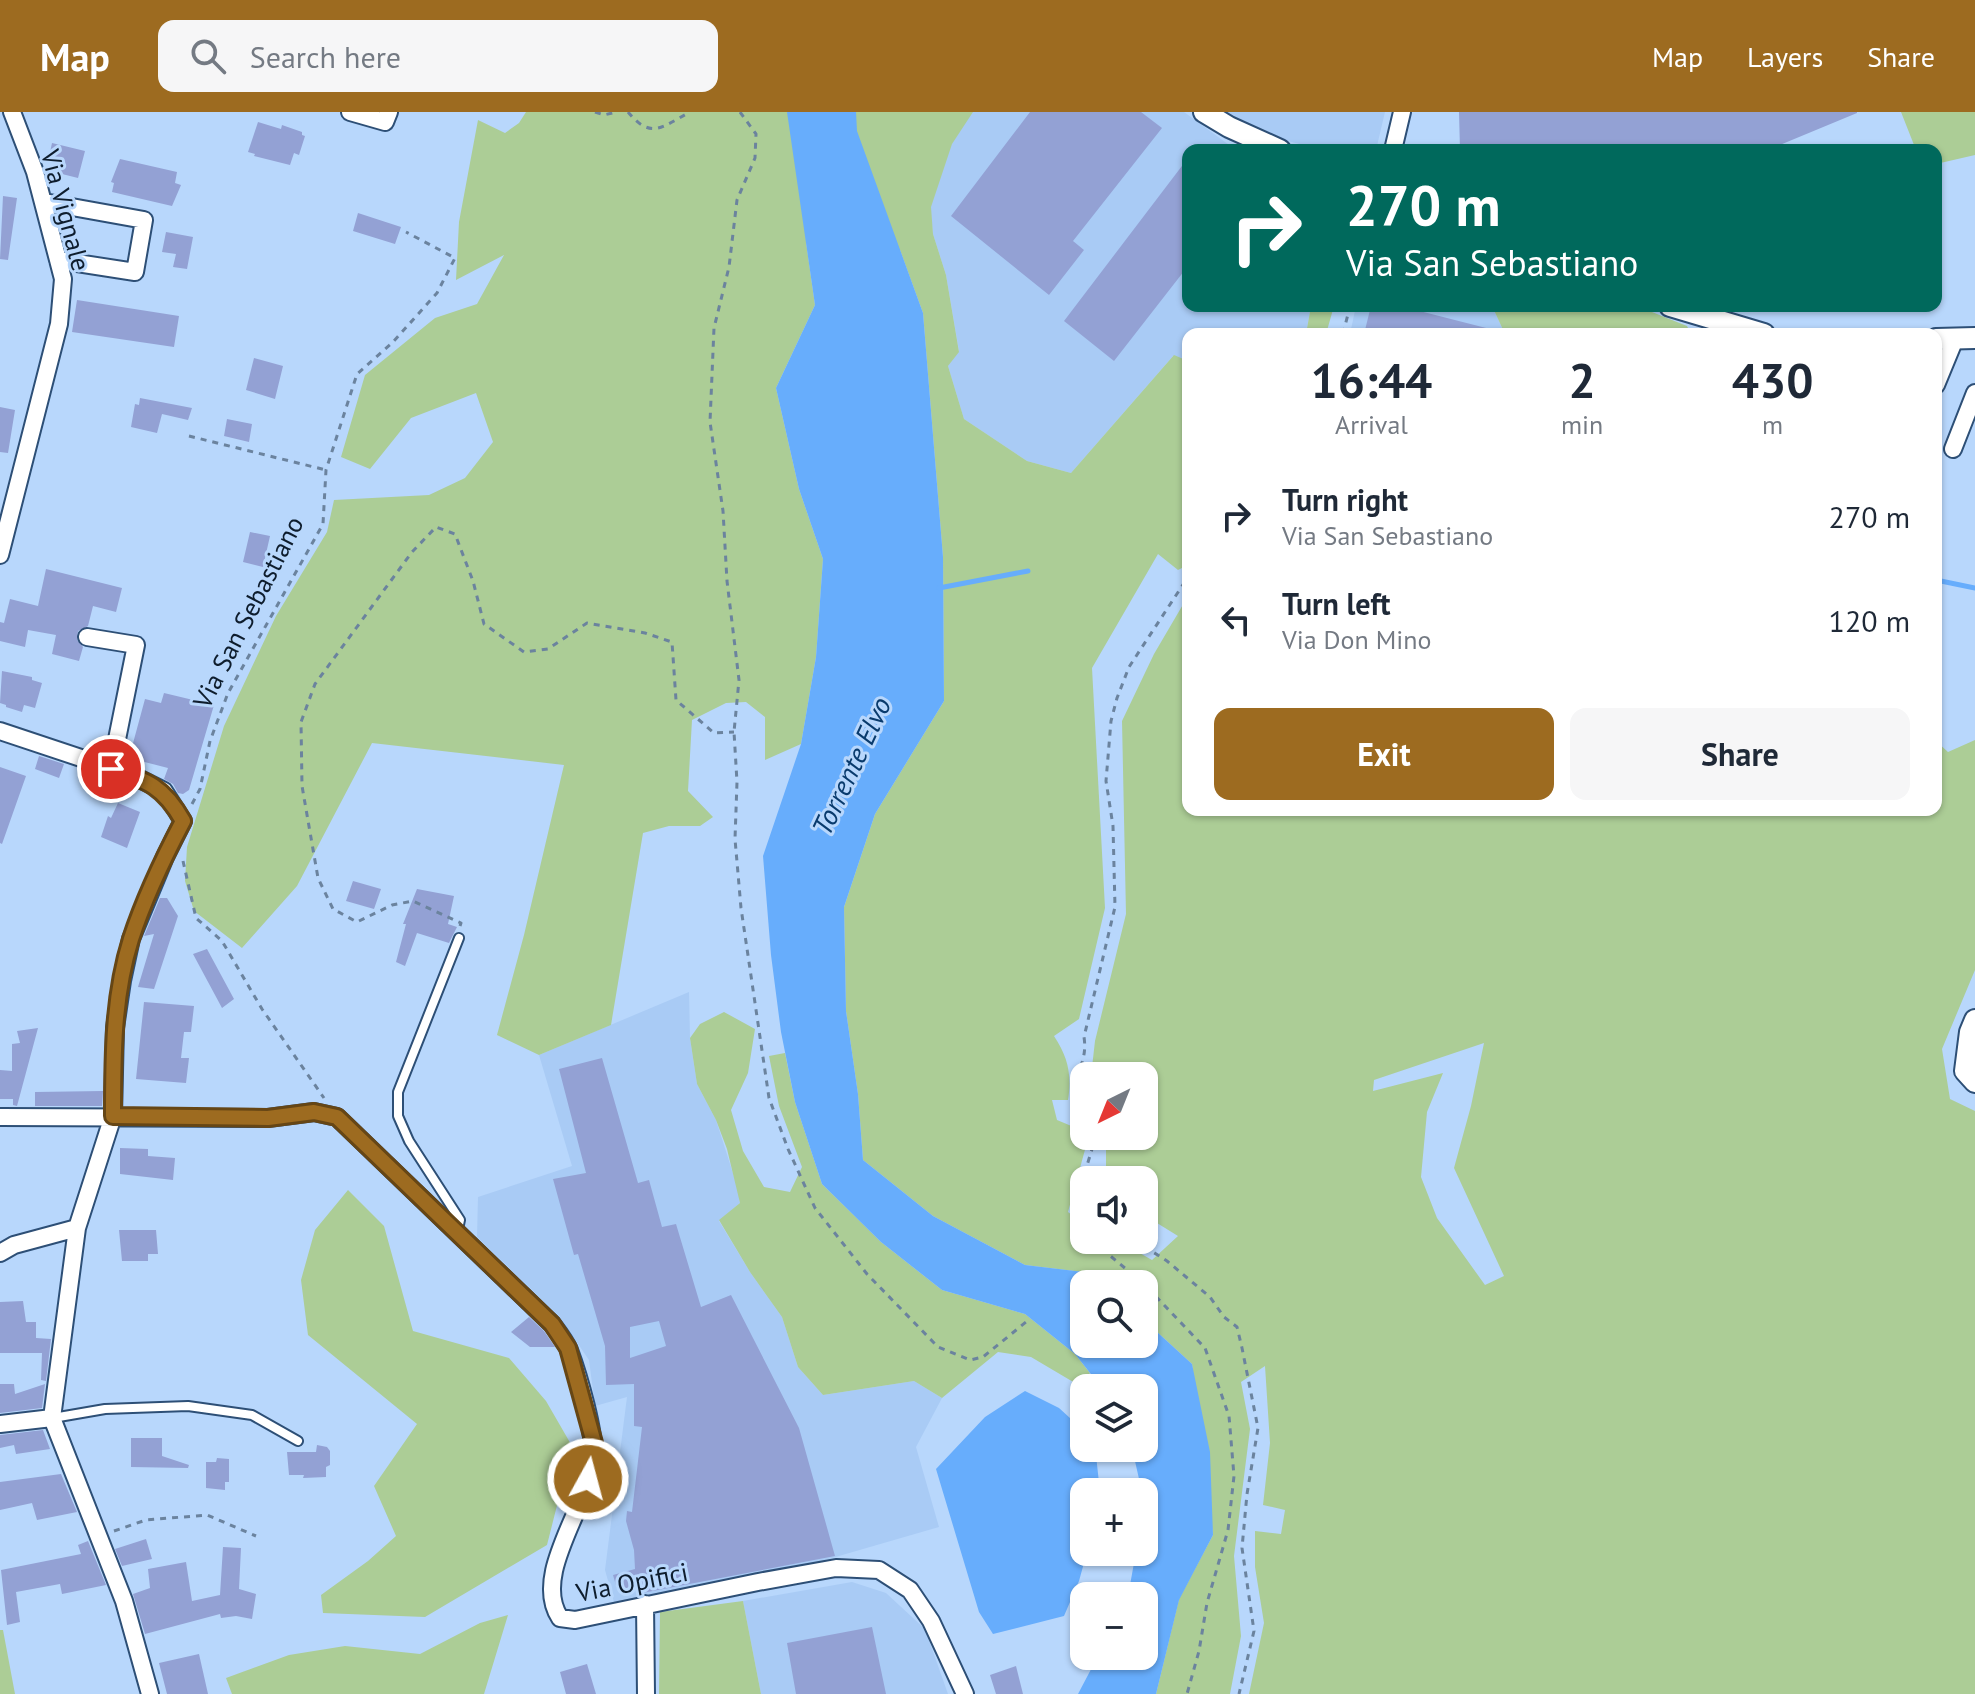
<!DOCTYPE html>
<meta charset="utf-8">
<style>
body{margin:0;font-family:"PT Sans",sans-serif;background:#f6f6f7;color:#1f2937;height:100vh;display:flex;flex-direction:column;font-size:30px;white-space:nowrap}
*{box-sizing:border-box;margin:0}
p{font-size:26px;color:#747a83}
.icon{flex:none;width:44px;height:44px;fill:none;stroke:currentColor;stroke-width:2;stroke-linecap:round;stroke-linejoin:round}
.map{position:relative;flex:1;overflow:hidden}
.drawer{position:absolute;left:1182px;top:216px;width:760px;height:488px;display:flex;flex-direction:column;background:#fff;border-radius:16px;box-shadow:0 2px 6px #0004}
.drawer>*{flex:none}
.guide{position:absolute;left:1182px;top:32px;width:760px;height:168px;border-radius:16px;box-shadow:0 2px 6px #0004;background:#00695c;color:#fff;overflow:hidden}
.needle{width:52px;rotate:223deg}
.tools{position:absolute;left:1070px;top:950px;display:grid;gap:16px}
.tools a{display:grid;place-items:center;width:88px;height:88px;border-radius:16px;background:#fff;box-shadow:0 2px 6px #0004;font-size:40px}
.pin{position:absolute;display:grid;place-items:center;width:68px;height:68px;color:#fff;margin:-34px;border:4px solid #fff;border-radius:50%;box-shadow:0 2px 8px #0007}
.me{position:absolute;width:88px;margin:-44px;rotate:7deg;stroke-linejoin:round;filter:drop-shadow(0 0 6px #0008)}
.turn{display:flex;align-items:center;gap:28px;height:168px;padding:0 32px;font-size:36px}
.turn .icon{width:104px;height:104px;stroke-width:2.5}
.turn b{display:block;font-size:56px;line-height:68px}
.eta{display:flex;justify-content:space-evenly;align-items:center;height:136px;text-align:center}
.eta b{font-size:48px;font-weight:800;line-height:56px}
.button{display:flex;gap:16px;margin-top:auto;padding:16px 32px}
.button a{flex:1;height:92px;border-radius:16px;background:#9d6b20;color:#fff;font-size:32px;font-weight:800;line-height:92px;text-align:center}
.button a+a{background:#f6f6f7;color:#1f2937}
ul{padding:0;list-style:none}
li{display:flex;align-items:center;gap:24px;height:104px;padding:0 32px}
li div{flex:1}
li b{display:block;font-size:30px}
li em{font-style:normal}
header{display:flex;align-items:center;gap:48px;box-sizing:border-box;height:112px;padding:0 40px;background:#9d6b20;color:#fff}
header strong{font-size:38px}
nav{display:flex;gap:44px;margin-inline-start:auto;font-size:28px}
.search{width:560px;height:72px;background:#f6f6f7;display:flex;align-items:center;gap:20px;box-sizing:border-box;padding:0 28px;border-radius:16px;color:#747a83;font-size:30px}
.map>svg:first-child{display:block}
</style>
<header>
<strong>Map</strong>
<div class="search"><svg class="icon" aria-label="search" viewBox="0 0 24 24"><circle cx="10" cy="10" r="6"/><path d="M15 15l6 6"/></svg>Search here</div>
<nav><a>Map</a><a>Layers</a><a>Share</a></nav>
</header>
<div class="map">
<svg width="1975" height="1582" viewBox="0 0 1975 1582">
<rect width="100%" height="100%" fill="#b8d7fc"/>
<path fill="#a9cbf5" d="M 964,0 L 1184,0 L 1236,38 L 1188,38 L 1188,194 L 1311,194 L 1306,222 L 1188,222 L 1188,249 L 1173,244 L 1071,361 L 1027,349 L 964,307 L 948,254 L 959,239 L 946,163 L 933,122 L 930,93 L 938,36 Z
M 1225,0 L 1385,0 L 1376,38 L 1323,38 L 1288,29 Z
M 1356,194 L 1492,194 L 1505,222 L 1350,222 Z
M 689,880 L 690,926 L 697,972 L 716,1008 L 738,1077 L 740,1091 L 719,1109 L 750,1160 L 782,1205 L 798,1255 L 823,1283 L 914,1269 L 942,1286 L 916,1335 L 939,1415 L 794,1457 L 614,1490 L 605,1458 L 627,1285 L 595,1294 L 589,1248 L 559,1204 L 477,1125 L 478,1085 L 572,1054 L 539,943 Z
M 852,1470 L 886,1481 L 925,1517 L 948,1582 L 761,1582 L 743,1489 Z"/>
<path fill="#accd96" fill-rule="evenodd" d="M 526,0 L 973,0 L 952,32 L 931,95 L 933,122 L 946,163 L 959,240 L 948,254 L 964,307 L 1027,349 L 1071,361 L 1174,243 L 1188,249 L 1188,453 L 1178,458 L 1158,442 L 1092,556 L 1105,796 L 1079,907 L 1054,924 C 1068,945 1072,963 1068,988 L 1052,988 L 1057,1008 L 1081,1018 L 1086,1034 L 1068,1100 L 1084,1112 L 1084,1128 L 1117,1128 L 1152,1148 L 1178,1124 L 1144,1103 L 1144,1068 L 1111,1068 L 1106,1054 L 1106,1024 L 1144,1024 L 1144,964 L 1091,964 L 1095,929 L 1126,802 L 1122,609 L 1154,542 L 1188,484 L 1188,698 L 1936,698 L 1936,629 L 1948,640 L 1975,628 L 1975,858 L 1942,937 L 1950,987 L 1975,999 L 1975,1582 L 1249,1582 L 1264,1511 L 1255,1455 L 1255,1419 L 1281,1422 L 1285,1398 L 1263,1393 L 1270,1331 L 1265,1254 L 1241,1270 L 1250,1317 L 1234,1444 L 1241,1524 L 1230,1582 L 1156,1582 L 1179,1487 L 1213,1423 L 1192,1252 L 1144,1208 L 1144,1172 L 1104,1172 L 1091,1161 L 1025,1153 L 933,1104 L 863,1048 L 858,982 L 846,899 L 844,795 L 875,702 L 944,589 L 943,445 L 923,201 L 900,138 L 806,130 L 815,193 L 776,276 L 799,377 L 823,447 L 816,545 L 801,632 L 765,648 L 765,605 L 746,590 L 726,591 L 692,608 L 688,679 L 713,705 L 700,714 L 669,714 L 643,721 L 611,913 L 539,943 L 497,923 L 524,823 L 564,653 L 372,631 L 297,774 L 242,836 L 194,799 L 185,769 L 187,735 L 224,614 L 276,504 L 327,420 L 334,388 L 429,383 L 465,366 L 493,330 L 476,281 L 411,306 L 370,357 L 341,345 L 365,263 L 435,206 L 477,192 L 504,143 L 456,168 L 459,110 L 478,8 L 505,21 L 519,11 ZM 1484,931 L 1471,994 L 1454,1056 L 1504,1164 L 1485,1173 L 1437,1106 L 1421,1065 L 1427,1000 L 1443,961 L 1373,979 L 1374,968 Z
M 1901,0 L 1975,0 L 1975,43 L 1936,52 L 1936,38 L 1916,38 Z
M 1311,194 L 1334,194 L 1326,222 L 1306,222 Z
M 1492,194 L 1637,194 L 1687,214 L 1691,222 L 1505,222 Z
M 724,900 L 755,917 L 748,961 L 731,998 L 743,1039 L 764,1075 L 790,1080 L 802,1055 L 779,994 L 769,944 L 785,941 L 795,990 L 822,1072 L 881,1130 L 942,1178 L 1025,1202 L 1075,1242 L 1090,1261 L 1080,1274 L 1031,1245 L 998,1240 L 942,1286 L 914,1269 L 823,1283 L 798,1255 L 782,1205 L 750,1160 L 719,1108 L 740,1091 L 727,1037 L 716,1008 L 697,972 L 690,926 L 700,912 Z
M 348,1078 L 384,1114 L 413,1219 L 509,1246 L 546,1289 L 572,1334 L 547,1433 L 425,1505 L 323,1501 L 321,1483 L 368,1449 L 396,1424 L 374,1374 L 417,1312 L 308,1223 L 301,1168 L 315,1118 Z
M 743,1489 L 761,1582 L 659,1582 L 660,1500 Z
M 508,1503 L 484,1582 L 232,1582 L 226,1566 L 289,1543 L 345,1534 L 420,1542 L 480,1511 Z
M 0,1518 L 3,1518 L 15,1582 L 0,1582 Z"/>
<path fill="#67adfc" d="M 787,0 L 856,0 L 857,19 L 923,201 L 943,445 L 944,589 L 875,702 L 844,795 L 846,899 L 858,982 L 863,1048 L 933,1104 L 1025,1153 L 1092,1161 L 1104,1172 L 1084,1172 L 1084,1232 L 1144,1232 L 1144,1208 L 1192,1252 L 1210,1340 L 1213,1423 L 1179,1488 L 1156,1582 L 1078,1582 L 1098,1544 L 1144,1544 L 1144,1484 L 1128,1484 L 1136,1440 L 1144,1440 L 1144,1380 L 1142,1380 L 1132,1336 L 1144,1336 L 1144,1276 L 1102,1276 L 1075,1242 L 1025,1202 L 942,1178 L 881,1130 L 822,1072 L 795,990 L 781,920 L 771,843 L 763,744 L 801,632 L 816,545 L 823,447 L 799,377 L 776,276 L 815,193 Z
M 1025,1279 L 1059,1296 L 1082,1317 L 1084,1336 L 1092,1336 L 1096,1343 L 1100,1380 L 1084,1380 L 1084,1440 L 1087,1440 L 1079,1469 L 1064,1504 L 993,1522 L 979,1500 L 936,1357 L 985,1305 Z"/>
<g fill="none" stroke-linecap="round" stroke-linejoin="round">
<path stroke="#67adfc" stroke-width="5" d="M 1936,468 L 1975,476
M 939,476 L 1028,459"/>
</g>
<path fill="#93a1d4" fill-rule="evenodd" d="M 1030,0 L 1141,0 L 1162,16 L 1073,129 L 1084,138 L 1049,183 L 951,104 Z
M 1459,0 L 1857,0 L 1857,1 L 1768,38 L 1460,38 Z
M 258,10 L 281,17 L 282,13 L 302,20 L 302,23 L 305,24 L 299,43 L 294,41 L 290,53 L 254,44 L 255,42 L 248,40 Z
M 52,31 L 85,39 L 78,66 L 58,61 L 62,48 L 49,45 Z
M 1188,46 L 1188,154 L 1114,249 L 1064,209 Z
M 120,47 L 177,60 L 175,71 L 181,73 L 172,94 L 112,80 L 114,71 L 111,70 Z
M 3,84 L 17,86 L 8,148 L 0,147 Z
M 358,101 L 401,115 L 395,132 L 353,119 Z
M 166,120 L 193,125 L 187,157 L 173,155 L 176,142 L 162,140 Z
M 77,188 L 179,204 L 174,235 L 72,220 Z
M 1371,194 L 1400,194 L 1490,217 L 1490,222 L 1364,222 Z
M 254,246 L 283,254 L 275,287 L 246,278 Z
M 140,286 L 192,296 L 188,308 L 162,302 L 157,321 L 131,315 L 135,292 L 139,293 Z
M 0,295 L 15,298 L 8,341 L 0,340 Z
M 227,307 L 252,312 L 249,330 L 224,324 Z
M 250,420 L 270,424 L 263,455 L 243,450 Z
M 46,457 L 122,476 L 116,500 L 93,494 L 88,514 L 78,519 L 77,528 L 83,535 L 79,549 L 52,542 L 56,523 L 28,518 L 25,535 L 0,529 L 0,510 L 4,511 L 10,487 L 38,494 Z
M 2,559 L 32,565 L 32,568 L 42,571 L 35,596 L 24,593 L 22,600 L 6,595 L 6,593 L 0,591 Z
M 164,581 L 214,593 L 189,678 L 183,682 L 178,681 L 173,672 L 164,667 L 168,656 L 129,646 L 145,587 L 161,591 Z
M 39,644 L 64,652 L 59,666 L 35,657 Z
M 0,655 L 26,664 L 2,732 L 0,731 Z
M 118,691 L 140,700 L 127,736 L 101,725 L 108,704 L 111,706 Z
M 353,769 L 381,777 L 374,797 L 346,789 Z
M 417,777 L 454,784 L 448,812 L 457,815 L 449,831 L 417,821 L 405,854 L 396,850 L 406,812 L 403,812 Z
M 160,786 L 167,786 L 178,804 L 154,877 L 138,875 L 154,822 L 144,824 Z
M 207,837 L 234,887 L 222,896 L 193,842 Z
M 144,890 L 194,894 L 191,920 L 184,920 L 181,946 L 189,946 L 186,971 L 136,967 Z
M 38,916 L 17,994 L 13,993 L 13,987 L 0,987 L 0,958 L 12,959 L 12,932 L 20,931 L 17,919 Z
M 602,946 L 638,1071 L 649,1068 L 662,1115 L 676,1112 L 701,1195 L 731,1183 L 799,1316 L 835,1444 L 637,1482 L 637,1475 L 617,1477 L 613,1463 L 635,1457 L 634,1438 L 626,1409 L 627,1399 L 632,1400 L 642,1315 L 634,1314 L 634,1272 L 606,1273 L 605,1234 L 578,1142 L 574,1143 L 553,1067 L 586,1061 L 559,957 ZM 659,1209 L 666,1234 L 630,1246 L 630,1215 Z
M 103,979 L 102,994 L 35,994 L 35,980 Z
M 120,1036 L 148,1037 L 148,1044 L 175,1046 L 173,1068 L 120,1062 Z
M 119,1118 L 156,1118 L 158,1142 L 148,1142 L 148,1149 L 122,1149 Z
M 23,1189 L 26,1210 L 36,1210 L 36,1226 L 51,1227 L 46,1269 L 41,1268 L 42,1241 L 0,1241 L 0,1190 Z
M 529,1205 L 544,1219 L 555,1235 L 530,1235 L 511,1220 Z
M 0,1272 L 14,1272 L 15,1282 L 45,1272 L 42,1296 L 0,1301 Z
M 43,1318 L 50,1337 L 16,1342 L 14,1333 L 0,1336 L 0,1323 Z
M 131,1326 L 162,1326 L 162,1344 L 189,1353 L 188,1356 L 131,1355 Z
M 317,1333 L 327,1335 L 330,1339 L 330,1353 L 326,1355 L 326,1365 L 303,1366 L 304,1363 L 289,1363 L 287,1340 L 316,1340 Z
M 217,1346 L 229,1347 L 229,1370 L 225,1370 L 225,1378 L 206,1376 L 206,1350 L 216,1350 Z
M 61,1362 L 77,1400 L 37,1408 L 32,1391 L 0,1398 L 0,1370 Z
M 146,1427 L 152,1447 L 122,1454 L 115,1437 Z
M 88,1429 L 106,1473 L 62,1482 L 60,1472 L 16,1480 L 20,1510 L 7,1513 L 1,1458 L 81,1442 L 78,1433 Z
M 223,1435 L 241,1436 L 239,1477 L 256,1482 L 252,1507 L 236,1504 L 221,1506 L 220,1502 L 145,1522 L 133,1482 L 150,1476 L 148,1457 L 186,1450 L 192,1489 L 220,1483 Z
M 872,1515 L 886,1582 L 796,1582 L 787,1531 Z
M 199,1542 L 208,1582 L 167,1582 L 159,1551 Z
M 587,1552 L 596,1582 L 566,1582 L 560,1560 Z
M 1016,1554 L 1023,1582 L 996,1582 L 990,1563 Z"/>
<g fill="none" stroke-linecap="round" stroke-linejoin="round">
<defs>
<path id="service" d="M 457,1122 L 460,1108 L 409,1029 L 398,1004 L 398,980 L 459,826
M 53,1306 L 105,1297 L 188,1294 L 252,1303 L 298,1329"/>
<path id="minor" d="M 350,0 L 385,10 L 389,0
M 1393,38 L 1402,0
M 44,90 L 144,108 L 135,160 L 58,148
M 1936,273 L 1955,227
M 1953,337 L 1975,281
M 0,443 L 59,212 L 63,167 L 35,60 L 12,0
M 87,525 L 136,533 L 111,657
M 0,619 L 132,663 L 164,679 L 183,709 L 165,745 L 131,827 L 122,869 L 115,916 L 113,1004 L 77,1116 L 52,1306 L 124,1489 L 150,1582
M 0,1005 L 268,1006 L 314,1000 L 337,1005 L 552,1212 C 558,1220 565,1229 569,1238 C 578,1262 596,1323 593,1347 C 589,1394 531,1462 560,1506 L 575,1508 L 758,1470 L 836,1456 L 879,1458 L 910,1478 L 931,1509 L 965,1582
M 0,1141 L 14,1133 L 77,1116
M 0,1312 L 52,1306
M 645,1492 L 646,1582"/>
<path id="tertiary" d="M 1204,0 L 1229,15 L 1280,38
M 1670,194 L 1764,222
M 1936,227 L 1975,226
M 1975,908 L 1970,920 L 1965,959 L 1975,970"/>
</defs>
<use href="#service" stroke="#2d4f76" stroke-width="12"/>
<use href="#minor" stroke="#2d4f76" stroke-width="20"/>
<use href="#tertiary" stroke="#2d4f76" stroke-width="24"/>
<path stroke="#6b839e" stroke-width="3" stroke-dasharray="6 6" stroke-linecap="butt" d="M 595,0 L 604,3 L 616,0
M 628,0 C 651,28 662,15 690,0
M 740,0 L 756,22 L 755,46 L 737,88 L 729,155 L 714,216 L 710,310 L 723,399 L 727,469 L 739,568 L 734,620 L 737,670 L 735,727 L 741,796 L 769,986 L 788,1037 L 815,1096 L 867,1162 L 938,1235 L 970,1248 L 983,1245 L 1026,1210
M 1343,222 L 1350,194
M 189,324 L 326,358
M 192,692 L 200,677 L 210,629 L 228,581 L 323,412 L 326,358 L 357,262 L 393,230 L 437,181 L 455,146 L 406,120
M 183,749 L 196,806 L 222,829 L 262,897 L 324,986
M 460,814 L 461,811 L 413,789 L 392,793 L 357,810 L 333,797 L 318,766 L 302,674 L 301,610 L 315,572 L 412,440 L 436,415 L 455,422 L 473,469 L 484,512 L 524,540 L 548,537 L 587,511 L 645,521 L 672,530 L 676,588 L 714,621 L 734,620
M 1084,1001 C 1065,965 1089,957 1084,925 L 1115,795 L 1113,714 L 1106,669 L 1111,609 L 1117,586 L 1129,555 L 1188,465
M 1084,1096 L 1078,1083 L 1096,1024
M 1094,1128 L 1096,1132 L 1144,1172 L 1205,1236 L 1229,1304 L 1234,1364 L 1228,1418 L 1207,1491 L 1199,1539 L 1187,1582
M 1134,1128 L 1167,1149 L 1210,1185 L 1224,1205 L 1237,1215 L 1242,1236 L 1258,1316 L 1247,1382 L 1242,1436 L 1254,1519 L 1239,1582
M 114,1419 L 146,1408 L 207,1403 L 256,1424"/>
<use href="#service" stroke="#fff" stroke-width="8"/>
<use href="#minor" stroke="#fff" stroke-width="16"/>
<use href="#tertiary" stroke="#fff" stroke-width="20"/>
</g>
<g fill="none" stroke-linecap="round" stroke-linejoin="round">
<defs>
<path id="route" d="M 111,657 C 147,668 164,675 183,709 C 163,747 144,787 131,827 C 113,884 113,945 113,1004 L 268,1006 L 314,1000 L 337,1005 L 552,1212 L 568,1236 L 594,1331 L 593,1350 L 588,1367"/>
</defs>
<use href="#route" stroke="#664615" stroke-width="20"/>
<use href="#route" stroke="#9d6b20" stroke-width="14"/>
</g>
<g text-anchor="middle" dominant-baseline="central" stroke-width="6" stroke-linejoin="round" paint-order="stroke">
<g font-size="26" fill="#0e1d2d" stroke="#b8d7fc">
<text transform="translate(66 98) rotate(75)">Via Vignale</text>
<text transform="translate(248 500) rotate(-63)">Via San Sebastiano</text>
<text transform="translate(632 1470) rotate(-11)">Via Opifici</text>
</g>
<g font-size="28" font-style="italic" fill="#093b6d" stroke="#b8d7fc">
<text transform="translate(851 654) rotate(-65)">Torrente Elvo</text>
</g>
</g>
</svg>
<div class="tools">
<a><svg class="needle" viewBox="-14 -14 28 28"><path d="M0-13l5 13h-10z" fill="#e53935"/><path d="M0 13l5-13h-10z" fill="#747a83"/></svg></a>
<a><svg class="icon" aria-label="sound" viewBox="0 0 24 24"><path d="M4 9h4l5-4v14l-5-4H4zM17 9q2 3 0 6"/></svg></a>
<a><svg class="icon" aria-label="search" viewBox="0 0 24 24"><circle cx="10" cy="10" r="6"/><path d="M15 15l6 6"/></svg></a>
<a><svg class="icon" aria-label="layers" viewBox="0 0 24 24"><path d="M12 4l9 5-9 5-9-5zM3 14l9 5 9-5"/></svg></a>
<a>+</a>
<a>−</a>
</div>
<div class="pin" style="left:111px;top:657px;background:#d93025"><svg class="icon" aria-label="arrive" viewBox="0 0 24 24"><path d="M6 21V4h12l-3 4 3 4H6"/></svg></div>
<svg class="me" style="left:588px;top:1367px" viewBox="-20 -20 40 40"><circle r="17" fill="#9d6b20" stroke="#fff" stroke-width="3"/><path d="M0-11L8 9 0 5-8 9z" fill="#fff"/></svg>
<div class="guide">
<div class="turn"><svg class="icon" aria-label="right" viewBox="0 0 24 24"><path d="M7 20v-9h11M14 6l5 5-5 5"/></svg><div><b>270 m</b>Via San Sebastiano</div></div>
</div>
<section class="drawer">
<div class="eta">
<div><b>16:44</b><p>Arrival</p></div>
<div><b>2</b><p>min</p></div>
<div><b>430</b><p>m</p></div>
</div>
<ul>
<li><svg class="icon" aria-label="right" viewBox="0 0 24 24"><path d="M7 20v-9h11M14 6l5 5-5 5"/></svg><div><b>Turn right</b><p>Via San Sebastiano</p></div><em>270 m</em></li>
<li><svg class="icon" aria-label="left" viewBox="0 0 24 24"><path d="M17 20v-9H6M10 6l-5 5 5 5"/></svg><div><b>Turn left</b><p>Via Don Mino</p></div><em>120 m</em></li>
</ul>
<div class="button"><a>Exit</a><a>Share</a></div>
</section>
</div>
